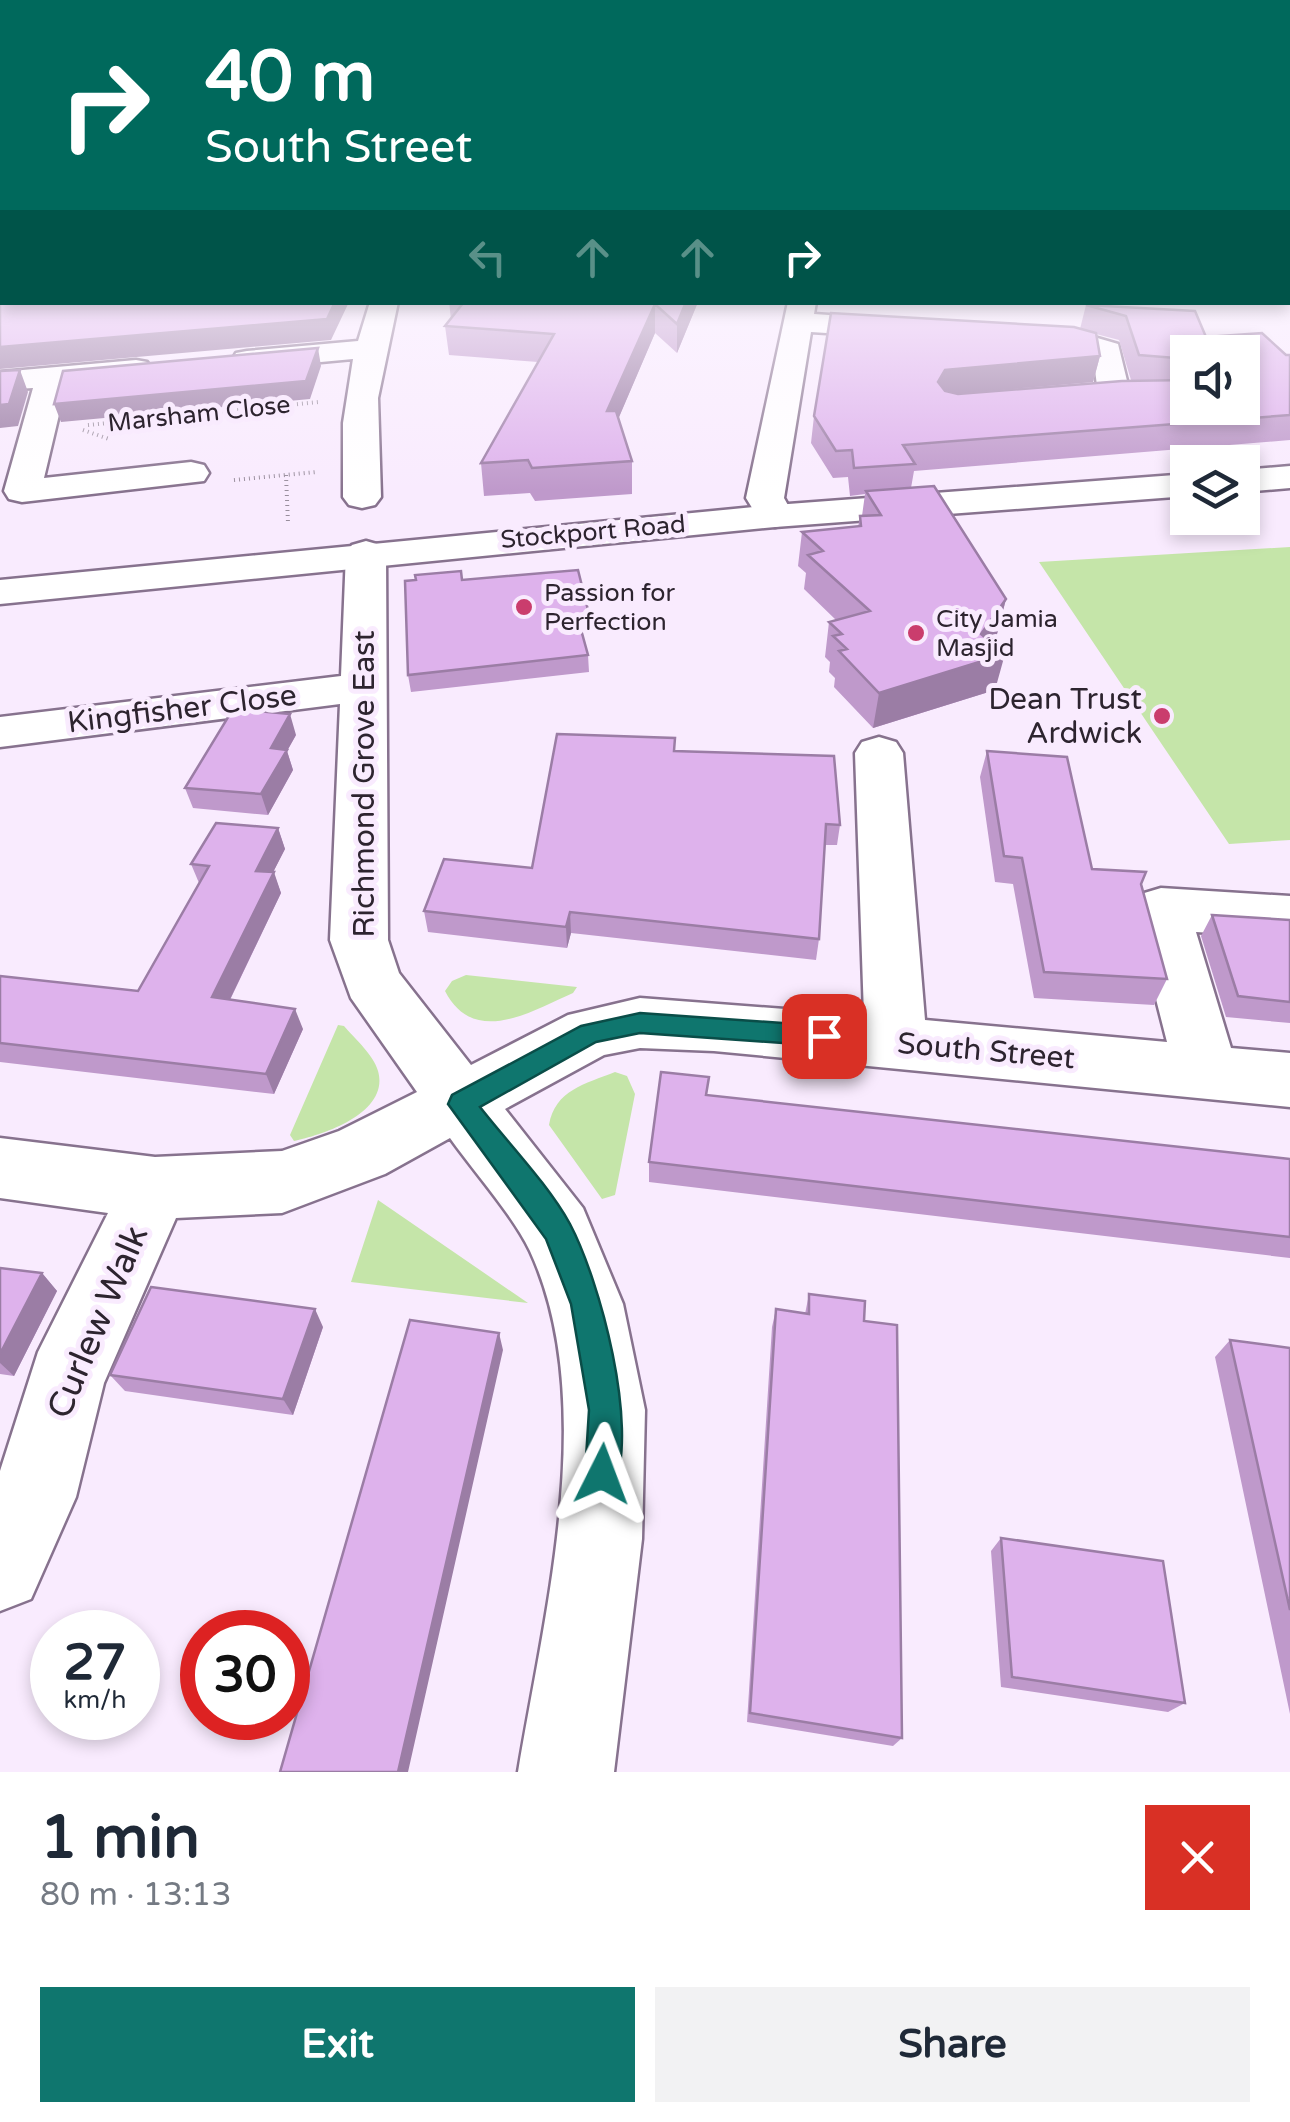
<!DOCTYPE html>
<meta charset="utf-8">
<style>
body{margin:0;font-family:"Varela Round",sans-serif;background:#f2f2f3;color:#1f2937;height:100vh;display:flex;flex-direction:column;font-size:38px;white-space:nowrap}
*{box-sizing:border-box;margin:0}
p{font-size:32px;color:#747a83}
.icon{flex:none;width:55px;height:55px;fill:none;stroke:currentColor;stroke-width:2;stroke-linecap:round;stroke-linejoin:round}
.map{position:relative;height:1772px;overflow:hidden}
.details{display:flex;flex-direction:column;background:#fff;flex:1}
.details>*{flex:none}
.guide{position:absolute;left:0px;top:0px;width:1290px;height:305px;box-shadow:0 5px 15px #0003;background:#00695c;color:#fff;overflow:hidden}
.buttons{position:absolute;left:1170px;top:335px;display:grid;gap:20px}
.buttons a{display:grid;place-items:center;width:90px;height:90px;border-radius:0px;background:#fff;box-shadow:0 5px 15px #0003;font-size:50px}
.speed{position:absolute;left:30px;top:1610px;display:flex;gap:20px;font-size:50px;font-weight:700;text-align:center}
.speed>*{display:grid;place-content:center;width:130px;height:130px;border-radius:50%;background:#fff;box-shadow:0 5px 15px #0003;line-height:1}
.speed small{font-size:25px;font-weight:400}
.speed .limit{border:15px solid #d22;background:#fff;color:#111}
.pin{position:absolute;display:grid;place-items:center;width:85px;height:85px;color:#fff;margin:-42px;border-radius:20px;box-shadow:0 5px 15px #0006}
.me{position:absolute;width:110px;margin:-55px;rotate:3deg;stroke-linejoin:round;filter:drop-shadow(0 0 8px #0008)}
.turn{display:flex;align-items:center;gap:35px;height:210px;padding:0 40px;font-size:45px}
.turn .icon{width:130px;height:130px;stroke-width:2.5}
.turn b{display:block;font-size:70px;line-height:85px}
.lanes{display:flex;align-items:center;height:95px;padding:0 40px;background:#0003;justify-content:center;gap:50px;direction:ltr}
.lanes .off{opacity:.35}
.round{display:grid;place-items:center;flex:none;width:105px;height:105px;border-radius:0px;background:#f2f2f3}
.headline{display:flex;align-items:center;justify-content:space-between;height:170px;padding:0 40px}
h1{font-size:60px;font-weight:700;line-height:75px}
.cta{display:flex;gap:20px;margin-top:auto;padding:20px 40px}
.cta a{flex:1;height:115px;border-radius:0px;background:#0f766e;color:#fff;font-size:40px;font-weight:700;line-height:115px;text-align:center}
.cta a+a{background:#f2f2f3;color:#1f2937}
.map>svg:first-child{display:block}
</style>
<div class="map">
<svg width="1290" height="1772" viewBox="0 0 1290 1772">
<rect width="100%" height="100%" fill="#f9ebfe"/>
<path fill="#c5e5a9" d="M 1290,547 L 1290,840 L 1229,844 L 1039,562 Z
M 466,975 L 577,987 L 573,993 C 530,1012 474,1047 445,991 L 452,981 Z
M 338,1025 L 344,1026 C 354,1038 374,1055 378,1071 C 390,1113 323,1135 294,1141 L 290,1135 Z
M 615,1072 L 627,1076 L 635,1094 L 615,1195 L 602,1199 L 549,1125 C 555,1090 585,1084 615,1072 Z
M 378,1200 L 528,1303 L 351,1282 Z"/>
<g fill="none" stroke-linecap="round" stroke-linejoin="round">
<defs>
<path id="minor" d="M 370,302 L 398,302 L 378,398 L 381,497 L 375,505 L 362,508 L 349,505 L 343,497 L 343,423 L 353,359 L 247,369 L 236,367 L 232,360 L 236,353 L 247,351 L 358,341 Z
M 788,302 L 816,302 L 814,314 L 904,320 L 914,323 L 919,329 L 914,335 L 904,338 L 811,332 L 784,498 L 794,516 L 788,524 L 775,527 L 762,524 L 746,498 Z
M 1025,327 L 1070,330 L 1118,344 L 1130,393 L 1125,400 L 1103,400 L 1098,393 L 1093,355 L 1068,348 L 1015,342 L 1010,336 L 1015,330 Z
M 136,360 L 147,362 L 152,369 L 147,376 L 66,385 L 44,478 L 191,462 L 204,465 L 209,473 L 204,481 L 22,502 L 9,499 L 4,491 L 33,388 L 0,390 L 0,372 Z
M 366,541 L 380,545 L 386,553 L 388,940 L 399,973 L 471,1065 L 568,1015 L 640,998 L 864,1015 L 855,753 L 862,742 L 879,737 L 896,742 L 903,753 L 925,1020 L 1167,1042 L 1133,909 L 1141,894 L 1161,888 L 1290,896 L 1290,938 L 1196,932 L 1231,1048 L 1290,1053 L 1290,1107 L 714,1051 L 640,1048 L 604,1055 L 505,1109 L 583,1208 L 623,1304 L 645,1410 L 642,1539 L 614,1772 L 518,1772 C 544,1614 600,1402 530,1251 C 512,1214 475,1173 450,1138 L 385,1174 L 282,1213 L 176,1218 L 104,1383 L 76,1497 L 31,1599 L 0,1611 L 0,1471 L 38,1352 L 108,1213 L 0,1198 L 0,1138 L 155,1157 L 282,1151 L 339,1131 L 417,1092 L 351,998 L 330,940 L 340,704 L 0,747 L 0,717 L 341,676 L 346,553 L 352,545 Z"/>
<path id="major" d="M 0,280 L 2,279"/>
<path id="highway" d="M 1290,466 L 1290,488 L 1242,492 L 1242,470 Z
M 1188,474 L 1188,496 L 775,527 L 0,604 L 0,580 L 775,505 Z"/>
</defs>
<use href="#minor" stroke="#87728e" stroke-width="5"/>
<use href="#major" stroke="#87728e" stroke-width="60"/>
<use href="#highway" stroke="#87728e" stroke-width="5"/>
<path stroke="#988d9c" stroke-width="4" stroke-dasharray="1 4" stroke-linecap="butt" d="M 88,425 L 319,402
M 83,430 L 109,439
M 286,475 L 288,523
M 234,480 L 316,472"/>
<use href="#minor" fill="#fff" fill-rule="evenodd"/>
<use href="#major" stroke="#fff" stroke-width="55"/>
<use href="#highway" fill="#fff" fill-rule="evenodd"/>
</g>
<path fill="#bf99cb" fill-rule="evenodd" d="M 1288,243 L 1290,243 L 1290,297 L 1288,295 Z
M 449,302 L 698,302 L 677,353 L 655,333 L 618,419 L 632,461 L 632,494 L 535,501 L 530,493 L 484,496 L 481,463 L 538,362 L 449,355 L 445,326 L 451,319 Z
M 1086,305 L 1206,337 L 1290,355 L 1290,440 L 914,471 L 911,488 L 1006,599 L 997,634 L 991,642 L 995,690 L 873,728 L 834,687 L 835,678 L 829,672 L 830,662 L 825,657 L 829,622 L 836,620 L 804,589 L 806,573 L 798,566 L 802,532 L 858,527 L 860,516 L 862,516 L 865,494 L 850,496 L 848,477 L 833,478 L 811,443 L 814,416 L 1080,329 ZM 1096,334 L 1119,340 L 1131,380 L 959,394 L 1093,382 L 1100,356 ZM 1188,352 L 1242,408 L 1188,408 Z
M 462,580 L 589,614 L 590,630 L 582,631 L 588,655 L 589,672 L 411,692 L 408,675 Z
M 296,735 L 287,751 L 293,770 L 268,815 L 193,808 L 185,788 Z
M 675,751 L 840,825 L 837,845 L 825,845 L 819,939 L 816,960 L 571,933 L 567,948 L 428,932 L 424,911 L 532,868 Z
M 987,751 L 1092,869 L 1141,884 L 1167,979 L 1154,1005 L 1034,998 L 1013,884 L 995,882 L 980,777 Z
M 278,828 L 285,849 L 273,872 L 281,893 L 230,1000 L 303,1029 L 274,1094 L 0,1062 L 0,976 L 138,991 L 199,883 L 191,864 Z
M 1212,915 L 1290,920 L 1290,1023 L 1226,1017 L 1201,936 Z
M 707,1095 L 1290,1159 L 1290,1258 L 649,1182 L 649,1162 Z
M 0,1268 L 42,1273 L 57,1291 L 14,1376 L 0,1374 Z
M 809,1294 L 864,1321 L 902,1738 L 893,1746 L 747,1722 L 772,1327 L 776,1309 L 805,1314 Z
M 323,1327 L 293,1415 L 125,1391 L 110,1375 Z
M 1230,1340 L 1290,1348 L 1290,1714 L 1215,1357 Z
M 1001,1538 L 1185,1703 L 1168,1712 L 1001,1687 L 991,1551 Z"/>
<path fill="#9b7da5" d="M 335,302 L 349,302 L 331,340 L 0,369 L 0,347 Z
M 686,302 L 698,302 L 677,353 L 677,324 Z
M 655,304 L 655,333 L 608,443 L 607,411 Z
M 318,348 L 321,366 L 310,399 L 61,422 L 54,404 Z
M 1100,356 L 1093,382 L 941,395 L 938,382 L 945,370 Z
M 20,370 L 28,392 L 18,426 L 0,428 L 0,405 Z
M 1006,599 L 997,634 L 976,663 L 1005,654 L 995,690 L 873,728 L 879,693 L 981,634 Z
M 290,714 L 296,735 L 287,751 L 293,770 L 268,815 L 261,794 L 271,748 Z
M 278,828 L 285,849 L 263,892 L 256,871 Z
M 274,872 L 281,893 L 221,1018 L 212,997 Z
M 570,912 L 571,933 L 567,948 L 566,927 Z
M 295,1009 L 303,1029 L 274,1094 L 266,1074 Z
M 42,1273 L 57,1291 L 14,1376 L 0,1363 L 0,1354 Z
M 315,1309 L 323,1327 L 293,1415 L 283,1399 Z
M 499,1333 L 503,1350 L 408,1772 L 398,1772 Z"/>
<path fill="#deb2ec" stroke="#9b7da5" stroke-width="2.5" d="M 1288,243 L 1290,243 L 1290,265 L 1288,263 Z
M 2,288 L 2,302 L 335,302 L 327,319 L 0,347 L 0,291 Z
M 464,302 L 686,302 L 677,324 L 655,304 L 607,411 L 616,411 L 632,461 L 532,468 L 528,460 L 481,463 L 554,334 L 445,326 Z
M 1086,305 L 1195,311 L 1206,337 L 1262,333 L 1286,355 L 1290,355 L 1290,415 L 903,445 L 915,464 L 854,468 L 852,450 L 836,451 L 814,416 L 831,313 L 1074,327 L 1096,333 L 1100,356 L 945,370 L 938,382 L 945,391 L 958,394 L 1122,381 L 1188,380 L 1188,408 L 1242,408 L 1242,352 L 1188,352 L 1188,359 L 1139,355 L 1126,316 Z
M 318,348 L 306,381 L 54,404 L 63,371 Z
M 20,370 L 9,404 L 0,405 L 0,371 Z
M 934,486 L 1006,599 L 981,634 L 1005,654 L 879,693 L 839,651 L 847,649 L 833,636 L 842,634 L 829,622 L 870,611 L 808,555 L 823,551 L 802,532 L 861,526 L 860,516 L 881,515 L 866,491 Z
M 578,570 L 589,614 L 577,615 L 588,655 L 408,675 L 405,581 L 416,580 L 415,575 L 461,571 L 462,580 Z
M 233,709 L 290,714 L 271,748 L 287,750 L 261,794 L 185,788 Z
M 557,734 L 675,738 L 674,751 L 834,756 L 840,825 L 826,824 L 819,939 L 570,912 L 566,927 L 424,911 L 444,859 L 532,868 Z
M 987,751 L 1067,757 L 1092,869 L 1146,872 L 1141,884 L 1167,979 L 1044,972 L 1022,858 L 1004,856 Z
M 216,823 L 278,828 L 256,871 L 274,872 L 212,997 L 295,1009 L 266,1074 L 0,1043 L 0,976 L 138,991 L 209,866 L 191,864 Z
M 1212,915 L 1290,920 L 1290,1002 L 1238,996 Z
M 661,1072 L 709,1077 L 706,1095 L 1290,1159 L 1290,1237 L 649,1162 Z
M 0,1268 L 42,1273 L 0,1354 Z
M 151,1287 L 315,1309 L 283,1399 L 110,1375 Z
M 809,1294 L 865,1301 L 864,1321 L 897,1325 L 902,1738 L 750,1713 L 776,1309 L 809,1314 Z
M 410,1320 L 499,1333 L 398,1772 L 280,1772 Z
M 1230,1340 L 1290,1348 L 1290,1610 Z
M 1001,1538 L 1163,1561 L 1185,1703 L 1012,1677 Z"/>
<linearGradient id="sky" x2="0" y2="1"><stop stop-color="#75bde0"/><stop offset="0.49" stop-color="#fcf6ff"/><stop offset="1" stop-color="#fcf6ff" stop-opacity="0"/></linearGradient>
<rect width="1290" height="491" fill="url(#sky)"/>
<path fill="#0f766e" stroke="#0a4d48" stroke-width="2.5" d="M 640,1013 L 824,1026 L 833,1029 L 836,1036 L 833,1043 L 824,1046 L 640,1033 L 596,1042 L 480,1107 C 508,1143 548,1184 570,1224 C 600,1281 639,1426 614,1487 L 602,1492 L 590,1487 L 585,1474 L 589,1410 L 571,1304 L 546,1239 L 448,1104 L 452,1095 L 581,1026 Z"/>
<g fill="#ca3d6d" stroke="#f9ebfe" stroke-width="4">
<circle cx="524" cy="607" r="10"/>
<circle cx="916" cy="633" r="10"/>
<circle cx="1162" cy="716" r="10"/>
</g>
<g text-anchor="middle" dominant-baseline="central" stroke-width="10" stroke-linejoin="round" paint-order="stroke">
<g font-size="25" fill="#2d242f" stroke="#f9ebfe">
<text transform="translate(199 414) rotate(-6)">Marsham Close</text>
<text transform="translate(593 532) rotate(-5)">Stockport Road</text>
</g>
<g font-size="25" fill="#2d242f" stroke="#f9ebfe" text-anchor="start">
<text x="544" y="593">Passion for<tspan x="544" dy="29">Perfection</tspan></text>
<text x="936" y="619">City Jamia<tspan x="936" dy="29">Masjid</tspan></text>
</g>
<g font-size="30" fill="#2d242f" stroke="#f9ebfe" text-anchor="end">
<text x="1142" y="699">Dean Trust<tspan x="1142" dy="34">Ardwick</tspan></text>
</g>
<g font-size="30" fill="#2d242f" stroke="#f9ebfe">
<text transform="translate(182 709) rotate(-7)">Kingfisher Close</text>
<text transform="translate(364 784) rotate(-90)">Richmond Grove East</text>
<text transform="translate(986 1051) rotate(5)">South Street</text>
</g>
<g font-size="35" fill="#2d242f" stroke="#f9ebfe">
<text transform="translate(98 1322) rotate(-67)">Curlew Walk</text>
</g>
</g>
</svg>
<div class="buttons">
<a><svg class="icon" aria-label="sound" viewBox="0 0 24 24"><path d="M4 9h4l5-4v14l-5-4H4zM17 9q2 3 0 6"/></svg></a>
<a><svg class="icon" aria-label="layers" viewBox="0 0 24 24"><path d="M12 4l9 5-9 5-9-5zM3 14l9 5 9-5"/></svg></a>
</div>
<div class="speed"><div>27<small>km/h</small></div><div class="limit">30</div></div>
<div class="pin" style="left:824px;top:1036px;background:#d93025"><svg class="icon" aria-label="arrive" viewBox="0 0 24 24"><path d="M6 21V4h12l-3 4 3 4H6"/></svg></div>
<svg class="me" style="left:602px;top:1474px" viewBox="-20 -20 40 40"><path d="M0-17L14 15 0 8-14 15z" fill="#0f766e" stroke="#fff" stroke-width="4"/></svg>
<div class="guide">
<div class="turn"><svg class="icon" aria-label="right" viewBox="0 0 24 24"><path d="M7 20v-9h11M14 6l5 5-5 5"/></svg><div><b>40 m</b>South Street</div></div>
<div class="lanes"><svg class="icon off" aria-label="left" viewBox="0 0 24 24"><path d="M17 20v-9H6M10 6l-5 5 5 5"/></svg><svg class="icon off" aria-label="ahead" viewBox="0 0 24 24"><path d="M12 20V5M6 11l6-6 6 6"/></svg><svg class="icon off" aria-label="ahead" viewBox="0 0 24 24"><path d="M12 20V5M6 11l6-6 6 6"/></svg><svg class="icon" aria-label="right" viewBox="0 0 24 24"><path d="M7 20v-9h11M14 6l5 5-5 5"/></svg></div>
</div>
</div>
<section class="details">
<div class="headline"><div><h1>1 min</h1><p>80 m · 13:13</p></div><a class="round" style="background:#d93025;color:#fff"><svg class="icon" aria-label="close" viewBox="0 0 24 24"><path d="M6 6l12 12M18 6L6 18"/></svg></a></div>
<div class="cta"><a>Exit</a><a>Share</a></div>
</section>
